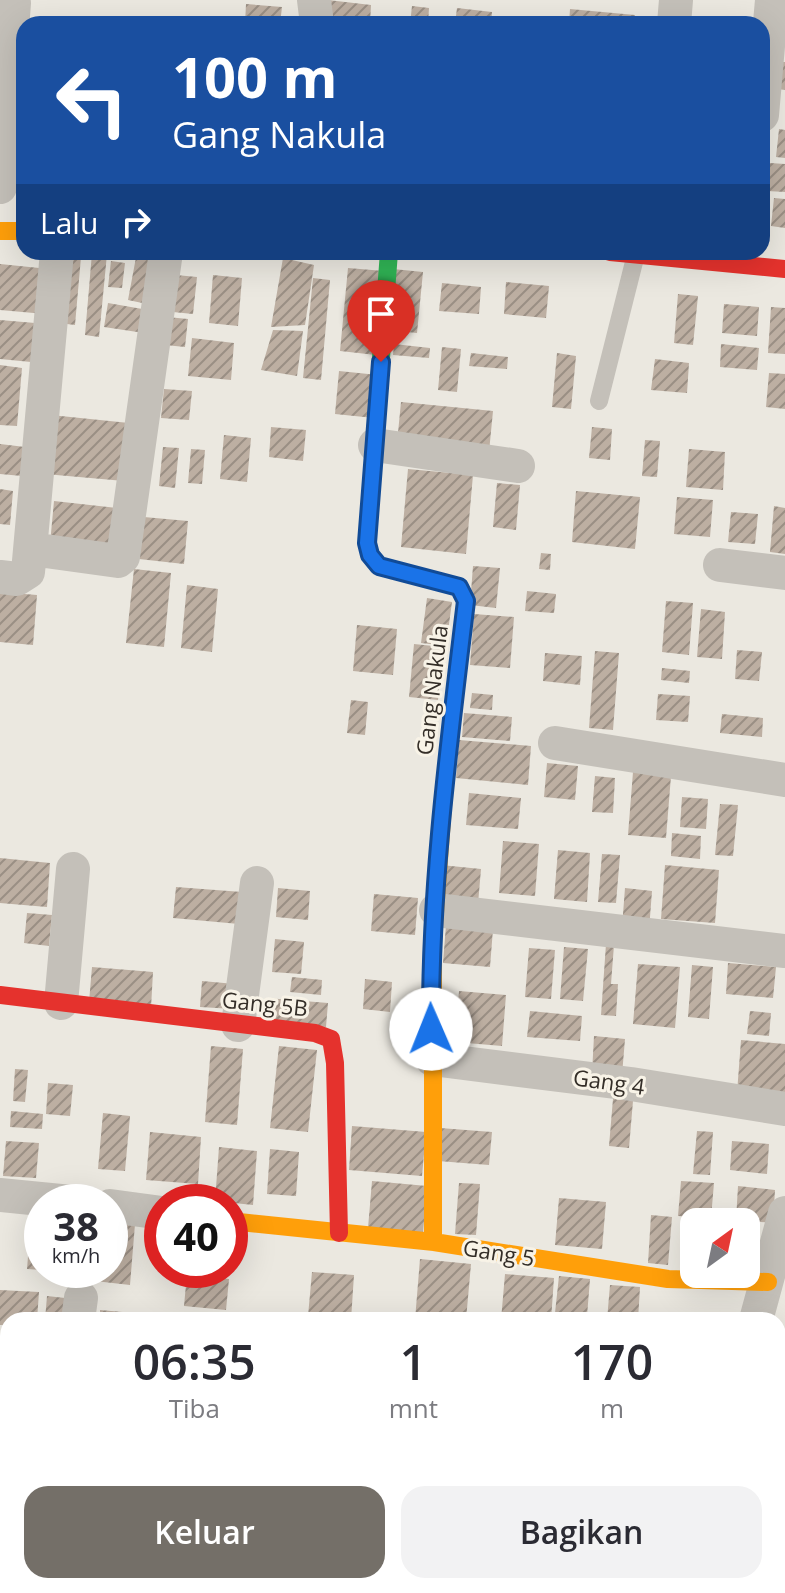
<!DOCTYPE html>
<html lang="id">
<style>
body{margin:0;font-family:"Open Sans",sans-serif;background:#f2f2f3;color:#2b2b33;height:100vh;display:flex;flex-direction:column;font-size:30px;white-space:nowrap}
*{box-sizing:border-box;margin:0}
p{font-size:26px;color:#7c7c81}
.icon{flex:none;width:44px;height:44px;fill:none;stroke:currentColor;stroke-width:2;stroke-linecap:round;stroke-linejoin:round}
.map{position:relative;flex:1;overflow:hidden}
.side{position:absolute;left:0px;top:1312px;width:786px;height:282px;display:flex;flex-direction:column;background:#fff;border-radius:24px 24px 0 0;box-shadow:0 8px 32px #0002}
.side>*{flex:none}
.banner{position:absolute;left:16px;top:16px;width:754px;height:244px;border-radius:24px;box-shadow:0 8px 32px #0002;background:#1a4fa0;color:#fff;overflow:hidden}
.needle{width:52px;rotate:33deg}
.tools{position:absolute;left:680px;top:1208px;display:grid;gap:16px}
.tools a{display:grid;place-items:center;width:80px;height:80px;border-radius:16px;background:#fff;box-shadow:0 8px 32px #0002;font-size:40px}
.speed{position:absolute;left:24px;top:1184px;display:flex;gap:16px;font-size:40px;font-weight:700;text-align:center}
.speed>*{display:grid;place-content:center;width:104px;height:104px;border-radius:50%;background:#fff;box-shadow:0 8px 32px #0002;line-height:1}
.speed small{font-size:20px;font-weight:400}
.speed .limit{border:12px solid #d22;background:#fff;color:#111}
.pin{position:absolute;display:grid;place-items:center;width:68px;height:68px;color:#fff;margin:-82px -34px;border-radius:50% 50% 50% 0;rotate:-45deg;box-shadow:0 0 8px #0007}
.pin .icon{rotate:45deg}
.me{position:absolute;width:88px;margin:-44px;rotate:359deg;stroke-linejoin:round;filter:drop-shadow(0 0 6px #0008)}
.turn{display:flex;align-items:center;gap:28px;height:168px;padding:0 24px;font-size:36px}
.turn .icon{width:104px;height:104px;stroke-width:2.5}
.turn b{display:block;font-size:56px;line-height:68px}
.then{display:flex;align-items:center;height:76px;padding:0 24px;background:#0003;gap:16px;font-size:30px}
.eta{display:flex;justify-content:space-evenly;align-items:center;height:136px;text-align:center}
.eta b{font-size:48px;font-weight:600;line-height:56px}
.cta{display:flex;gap:16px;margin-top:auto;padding:16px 24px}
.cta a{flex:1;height:92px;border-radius:24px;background:#746f68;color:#fff;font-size:32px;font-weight:600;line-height:92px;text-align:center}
.cta a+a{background:#f2f2f3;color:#2b2b33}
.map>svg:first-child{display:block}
</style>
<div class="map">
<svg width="785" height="1593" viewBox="0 0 785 1593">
<defs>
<pattern id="building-hatch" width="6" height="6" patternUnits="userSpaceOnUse" patternTransform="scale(2)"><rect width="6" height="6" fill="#bdafa2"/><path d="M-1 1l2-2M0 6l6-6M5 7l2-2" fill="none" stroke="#9a8f84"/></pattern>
</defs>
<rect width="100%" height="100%" fill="#ebe8e0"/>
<path fill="url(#building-hatch)" d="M 328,0 L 371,5 L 370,24 L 326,24 Z
M 246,4 L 282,7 L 280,24 L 245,24 Z
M 412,6 L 429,8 L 428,24 L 410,24 Z
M 457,8 L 492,12 L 491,24 L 455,24 Z
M 570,9 L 635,15 L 634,24 L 569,24 Z
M 37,18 L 74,22 L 74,24 L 37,24 Z
M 781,62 L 785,62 L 785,90 L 778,89 Z
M 779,129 L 785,130 L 785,158 L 776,157 Z
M 7,142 L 24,147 L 24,176 L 5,175 Z
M 770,163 L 785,164 L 785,192 L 767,191 Z
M 774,198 L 785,199 L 785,228 L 771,226 Z
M 137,252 L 156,256 L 147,304 L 128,300 Z
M 92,253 L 107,254 L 99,337 L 85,335 Z
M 65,256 L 81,257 L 75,325 L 59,323 Z
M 283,258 L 314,265 L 305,325 L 271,327 Z
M 111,261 L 125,263 L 122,288 L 108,287 Z
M 0,264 L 49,269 L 45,314 L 0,310 Z
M 348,268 L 384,271 L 376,355 L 340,351 Z
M 393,269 L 423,272 L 417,333 L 387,330 Z
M 176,275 L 197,277 L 193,314 L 173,312 Z
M 213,275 L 242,278 L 238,326 L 209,323 Z
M 313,278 L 330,280 L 321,380 L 303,378 Z
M 506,282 L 549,286 L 546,318 L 504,314 Z
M 442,283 L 481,287 L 479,314 L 439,311 Z
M 678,294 L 698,296 L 693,345 L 674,343 Z
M 108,303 L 148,310 L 144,333 L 104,327 Z
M 724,304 L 759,307 L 757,336 L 722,333 Z
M 771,307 L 785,308 L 785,354 L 768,353 Z
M 167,317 L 188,319 L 185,347 L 165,345 Z
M 0,320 L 35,323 L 31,362 L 0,359 Z
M 273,330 L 303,331 L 297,376 L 261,370 Z
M 192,338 L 234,343 L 231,380 L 188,376 Z
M 394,344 L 430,348 L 429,358 L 393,355 Z
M 721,344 L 759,348 L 757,370 L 720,367 Z
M 442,347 L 461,349 L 457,392 L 438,390 Z
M 471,353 L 508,357 L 507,369 L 469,366 Z
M 557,353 L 576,356 L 571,409 L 552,407 Z
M 655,359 L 689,363 L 687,393 L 651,390 Z
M 0,365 L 22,368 L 17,426 L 0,425 Z
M 339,371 L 378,375 L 374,418 L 335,414 Z
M 769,373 L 785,374 L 785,409 L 766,407 Z
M 164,389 L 192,391 L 189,420 L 161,418 Z
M 401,402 L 493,411 L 489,452 L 397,443 Z
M 51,415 L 129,423 L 124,481 L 45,474 Z
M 271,427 L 306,430 L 303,461 L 269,457 Z
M 592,427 L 612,429 L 610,460 L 589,458 Z
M 224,435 L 251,438 L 247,482 L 220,479 Z
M 645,440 L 660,441 L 657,477 L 642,476 Z
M 0,444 L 25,447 L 22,476 L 0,474 Z
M 163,447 L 179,448 L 175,488 L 159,486 Z
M 191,449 L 205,450 L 202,484 L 188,483 Z
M 689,449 L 725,452 L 723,490 L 686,487 Z
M 408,469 L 473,475 L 466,554 L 401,547 Z
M 497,483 L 520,485 L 516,530 L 493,527 Z
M 0,489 L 13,491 L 10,525 L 0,524 Z
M 576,491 L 640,497 L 635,549 L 572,542 Z
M 677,497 L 713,500 L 710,537 L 674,534 Z
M 54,501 L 117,508 L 113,551 L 50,544 Z
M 774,506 L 785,508 L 785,554 L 770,552 Z
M 731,512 L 758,514 L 755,544 L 728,542 Z
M 133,516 L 188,521 L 184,564 L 130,558 Z
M 541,553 L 551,554 L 550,570 L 539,569 Z
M 473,566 L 500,568 L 496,608 L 470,605 Z
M 134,569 L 171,573 L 164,647 L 126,643 Z
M 187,585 L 218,589 L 212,652 L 181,648 Z
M 527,591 L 556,594 L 554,613 L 525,611 Z
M 0,592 L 37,595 L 33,645 L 0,642 Z
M 427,598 L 452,602 L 446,646 L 421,643 Z
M 666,601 L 693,603 L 689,655 L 662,652 Z
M 701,609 L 725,612 L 722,659 L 697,657 Z
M 474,614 L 514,617 L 510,668 L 470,665 Z
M 357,625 L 397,629 L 393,675 L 353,671 Z
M 414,644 L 443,647 L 438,700 L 409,697 Z
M 737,650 L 762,652 L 759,681 L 735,679 Z
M 595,651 L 619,653 L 613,730 L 589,728 Z
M 545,653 L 582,656 L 580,685 L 543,681 Z
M 662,668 L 690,671 L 689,683 L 661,680 Z
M 472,693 L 493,695 L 492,710 L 470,708 Z
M 658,694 L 690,696 L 688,722 L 656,720 Z
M 351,700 L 368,702 L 365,735 L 347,733 Z
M 464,713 L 512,717 L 510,741 L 462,737 Z
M 722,714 L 763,718 L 762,737 L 720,733 Z
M 459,740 L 531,746 L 528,785 L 456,778 Z
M 547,763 L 578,766 L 575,800 L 544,797 Z
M 633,772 L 671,776 L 666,838 L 628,835 Z
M 595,776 L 615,778 L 613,813 L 592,812 Z
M 469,793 L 521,798 L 518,829 L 466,825 Z
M 682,797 L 708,799 L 706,829 L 680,827 Z
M 720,804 L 738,805 L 733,856 L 715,855 Z
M 672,833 L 701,836 L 700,859 L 671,856 Z
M 503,841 L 539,844 L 535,896 L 499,893 Z
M 558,850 L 590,853 L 587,902 L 554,899 Z
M 602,854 L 620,855 L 616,903 L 598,902 Z
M 0,858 L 50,863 L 47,907 L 0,903 Z
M 441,865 L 481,869 L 478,904 L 438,900 Z
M 665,865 L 719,870 L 715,923 L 661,919 Z
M 176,887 L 242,892 L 239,924 L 173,918 Z
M 278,888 L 310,891 L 308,920 L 276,917 Z
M 625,888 L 652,891 L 649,930 L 622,927 Z
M 374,894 L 418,898 L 415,935 L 371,931 Z
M 27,913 L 52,915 L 49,946 L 24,943 Z
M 446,925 L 493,929 L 490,967 L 443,963 Z
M 275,939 L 304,942 L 301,974 L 272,972 Z
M 606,944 L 614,945 L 611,984 L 618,984 L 616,1016 L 601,1015 Z
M 564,947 L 588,949 L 583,1001 L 560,999 Z
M 529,948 L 555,950 L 551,999 L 525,997 Z
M 728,963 L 776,967 L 773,998 L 726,994 Z
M 638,964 L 680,967 L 675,1028 L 633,1024 Z
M 692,965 L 713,967 L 709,1019 L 688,1017 Z
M 92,967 L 153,972 L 151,1008 L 89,1002 Z
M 292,977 L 322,980 L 321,995 L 290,992 Z
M 365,979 L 392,982 L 390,1012 L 363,1009 Z
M 202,981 L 235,984 L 233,1009 L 200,1007 Z
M 459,991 L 506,995 L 502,1046 L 455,1042 Z
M 267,998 L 328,1003 L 326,1027 L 265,1022 Z
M 530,1011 L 582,1016 L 580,1041 L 527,1037 Z
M 750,1011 L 771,1013 L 769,1036 L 747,1034 Z
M 594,1036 L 625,1039 L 622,1075 L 592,1073 Z
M 741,1040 L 785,1044 L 785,1097 L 737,1093 Z
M 211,1046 L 243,1049 L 237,1125 L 205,1122 Z
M 279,1046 L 317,1050 L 308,1132 L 270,1128 Z
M 15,1069 L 28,1070 L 25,1102 L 13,1101 Z
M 48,1083 L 73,1085 L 70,1116 L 46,1114 Z
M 614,1087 L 634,1089 L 629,1148 L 609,1146 Z
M 11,1111 L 43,1114 L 42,1129 L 10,1127 Z
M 103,1113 L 130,1116 L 125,1171 L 98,1169 Z
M 352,1126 L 426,1132 L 422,1176 L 349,1170 Z
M 440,1128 L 492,1132 L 489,1165 L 438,1161 Z
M 697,1131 L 713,1132 L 710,1175 L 693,1174 Z
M 150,1132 L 201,1137 L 198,1184 L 146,1180 Z
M 6,1141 L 39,1143 L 36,1178 L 3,1176 Z
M 732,1141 L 769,1144 L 767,1174 L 730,1170 Z
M 219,1147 L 257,1151 L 253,1205 L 215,1201 Z
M 270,1149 L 299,1152 L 296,1196 L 267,1194 Z
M 372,1181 L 427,1186 L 423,1233 L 368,1228 Z
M 681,1181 L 714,1183 L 711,1218 L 678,1216 Z
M 459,1183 L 480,1184 L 476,1235 L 455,1234 Z
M 738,1186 L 775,1190 L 773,1223 L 736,1220 Z
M 559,1198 L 606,1202 L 602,1249 L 555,1245 Z
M 651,1215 L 672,1217 L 668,1265 L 648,1263 Z
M 110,1222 L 135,1224 L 130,1285 L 95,1281 L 96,1270 L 110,1270 Z
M 746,1226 L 759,1227 L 755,1275 L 746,1274 Z
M 30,1232 L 42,1233 L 42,1270 L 27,1269 Z
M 230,1235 L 235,1235 L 232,1267 L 230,1267 Z
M 420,1259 L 471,1264 L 466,1320 L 415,1320 Z
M 312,1272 L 354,1275 L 351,1320 L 308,1316 Z
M 187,1274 L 229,1279 L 226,1310 L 184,1306 Z
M 505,1274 L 554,1278 L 551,1320 L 501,1320 Z
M 559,1276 L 590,1279 L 587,1316 L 555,1313 Z
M 610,1285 L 640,1287 L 638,1320 L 607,1320 Z
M 0,1290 L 39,1292 L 37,1320 L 8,1320 L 8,1325 L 0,1325 Z
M 47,1296 L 74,1299 L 72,1320 L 45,1320 Z
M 100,1310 L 168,1316 L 168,1320 L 100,1320 Z
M 783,1434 L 785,1434 L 785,1496 L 778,1495 Z
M 0,1457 L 8,1457 L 8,1498 L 0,1497 Z
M 0,1537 L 8,1537 L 8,1569 L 0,1568 Z
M 28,1586 L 66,1586 L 65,1593 L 27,1593 Z
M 268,1586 L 311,1586 L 310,1593 L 268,1593 Z
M 346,1586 L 408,1586 L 408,1593 L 345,1593 Z
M 515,1586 L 552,1586 L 551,1593 L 515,1593 Z
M 572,1586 L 599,1586 L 598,1593 L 571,1593 Z"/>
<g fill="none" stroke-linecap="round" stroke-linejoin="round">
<path stroke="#c4c0b9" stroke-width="18" d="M 599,401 L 636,254"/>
<path stroke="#c4c0b9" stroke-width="34" d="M 314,0 L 317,24
M 674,24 L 676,0
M 762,115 L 772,0
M 0,187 L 14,3
M 375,445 L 518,466
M 31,549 L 118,561 L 123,557 L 166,252
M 720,565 L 785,573
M 0,577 L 17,579 L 28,572 L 57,252
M 555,743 L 785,780
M 436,910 L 785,951
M 61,1003 L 73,869
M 238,1025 L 257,883
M 432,1059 L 631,1084 L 785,1109
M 0,1195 L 71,1202
M 110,1206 L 162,1213
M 78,1320 L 81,1298
M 756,1320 L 785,1213
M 0,1430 L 8,1431
M 778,1525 L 785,1527
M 244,1587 L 244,1586
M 422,1593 L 423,1586
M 637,1593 L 637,1586"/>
<path stroke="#30b455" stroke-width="18" d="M 389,252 L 367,543 L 370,555 L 379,566 L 459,587 L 466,601 L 461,642"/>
<path stroke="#ff9f0a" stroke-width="18" d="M 0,231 L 24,231
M 230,1221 L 434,1242 L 668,1279 L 768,1282
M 433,1242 L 433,939 L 445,780 L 461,642"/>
<path stroke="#e5322d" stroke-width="18" d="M 610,252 L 785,269
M 0,995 L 315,1033 L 331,1039 L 335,1063 L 339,1233"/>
</g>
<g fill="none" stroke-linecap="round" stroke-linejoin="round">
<defs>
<path id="route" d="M 381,362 L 367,543 L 370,555 L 379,566 L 459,587 L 466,601 C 449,743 430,886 431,1029"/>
</defs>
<use href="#route" stroke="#114b97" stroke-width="20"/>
<use href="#route" stroke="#1a73e8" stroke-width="14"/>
</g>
<g text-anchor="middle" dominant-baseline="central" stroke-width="6" stroke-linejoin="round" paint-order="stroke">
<g font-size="22" fill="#342e28" stroke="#f8f3e7">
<text transform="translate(431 690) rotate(-83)">Gang Nakula</text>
<text transform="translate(265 1003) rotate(6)">Gang 5B</text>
<text transform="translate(609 1081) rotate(8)">Gang 4</text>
<text transform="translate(499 1252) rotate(9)">Gang 5</text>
</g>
</g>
</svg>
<div class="tools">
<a><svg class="needle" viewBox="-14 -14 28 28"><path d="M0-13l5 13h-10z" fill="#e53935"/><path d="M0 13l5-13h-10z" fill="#7c7c81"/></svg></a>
</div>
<div class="speed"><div>38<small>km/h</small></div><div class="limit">40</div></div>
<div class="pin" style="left:381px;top:362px;background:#d93025"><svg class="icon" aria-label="arrive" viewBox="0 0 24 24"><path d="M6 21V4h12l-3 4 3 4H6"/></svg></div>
<svg class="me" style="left:431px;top:1029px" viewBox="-20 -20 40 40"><circle r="19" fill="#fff"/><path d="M0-13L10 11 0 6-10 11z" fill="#1a73e8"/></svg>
<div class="banner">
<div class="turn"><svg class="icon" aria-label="left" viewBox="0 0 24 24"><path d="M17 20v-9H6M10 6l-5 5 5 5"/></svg><div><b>100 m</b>Gang Nakula</div></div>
<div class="then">Lalu<svg class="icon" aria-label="right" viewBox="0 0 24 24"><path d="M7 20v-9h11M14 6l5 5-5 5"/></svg></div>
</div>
<section class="side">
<div class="eta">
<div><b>06:35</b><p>Tiba</p></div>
<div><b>1</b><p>mnt</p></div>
<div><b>170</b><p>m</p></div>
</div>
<div class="cta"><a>Keluar</a><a>Bagikan</a></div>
</section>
</div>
